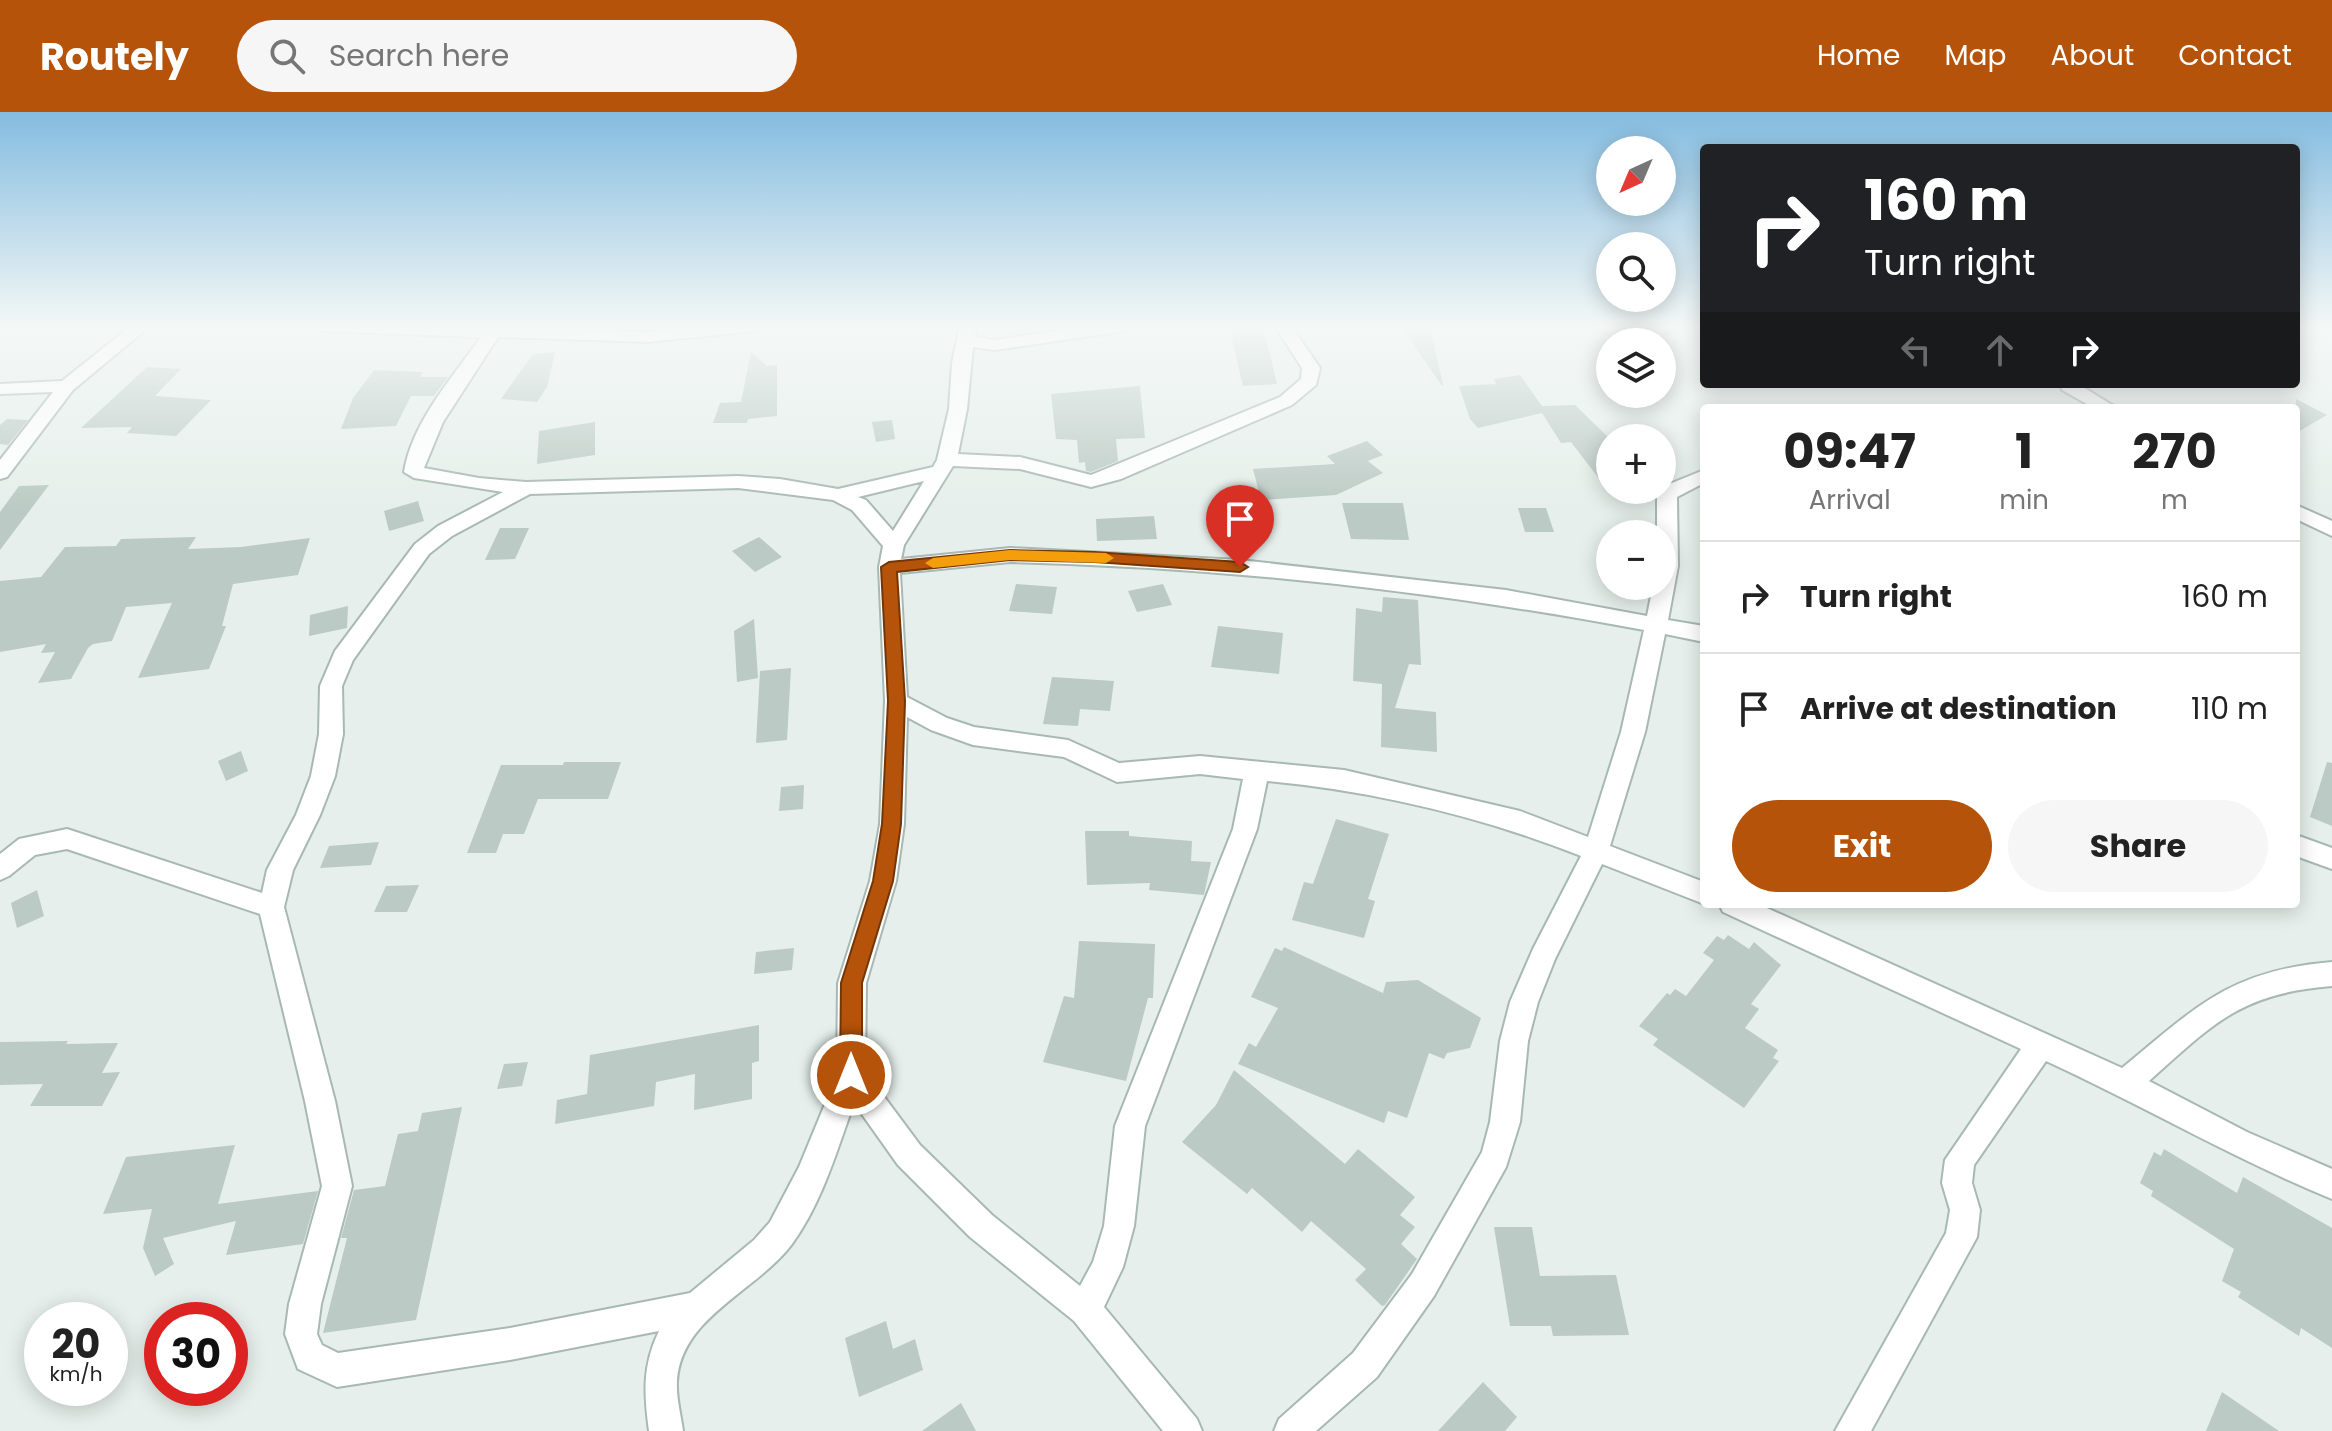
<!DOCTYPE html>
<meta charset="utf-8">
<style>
body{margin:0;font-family:Poppins,sans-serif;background:#f6f6f6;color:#222;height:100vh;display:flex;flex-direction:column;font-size:30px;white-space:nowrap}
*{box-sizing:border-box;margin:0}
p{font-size:26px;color:#767676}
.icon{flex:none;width:44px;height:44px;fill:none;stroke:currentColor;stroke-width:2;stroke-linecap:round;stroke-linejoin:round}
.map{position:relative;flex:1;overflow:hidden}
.drawer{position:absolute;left:1700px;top:292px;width:600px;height:504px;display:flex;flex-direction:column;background:#fff;border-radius:8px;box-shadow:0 4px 20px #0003}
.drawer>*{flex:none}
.top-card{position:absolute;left:1700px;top:32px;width:600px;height:244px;border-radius:8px;box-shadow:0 4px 20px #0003;background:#202124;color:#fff;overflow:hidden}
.needle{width:52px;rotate:224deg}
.fabs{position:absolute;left:1596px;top:24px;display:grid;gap:16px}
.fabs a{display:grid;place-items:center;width:80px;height:80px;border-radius:50%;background:#fff;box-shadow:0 4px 20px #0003;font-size:40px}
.speed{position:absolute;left:24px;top:1190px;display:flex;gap:16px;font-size:40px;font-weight:700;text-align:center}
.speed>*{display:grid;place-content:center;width:104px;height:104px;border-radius:50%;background:#fff;box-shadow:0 4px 20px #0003;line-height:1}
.speed small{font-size:20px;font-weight:400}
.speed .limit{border:12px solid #d22;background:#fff;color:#111}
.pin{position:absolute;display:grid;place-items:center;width:68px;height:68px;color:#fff;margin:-82px -34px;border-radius:50% 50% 50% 0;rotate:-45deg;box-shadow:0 0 8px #0007}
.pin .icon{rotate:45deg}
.me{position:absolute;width:88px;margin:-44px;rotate:0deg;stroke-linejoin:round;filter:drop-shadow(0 0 6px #0008)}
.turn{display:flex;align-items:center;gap:28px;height:168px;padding:0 32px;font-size:36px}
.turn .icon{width:104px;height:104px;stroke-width:2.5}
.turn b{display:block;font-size:56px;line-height:68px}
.lanes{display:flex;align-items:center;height:76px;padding:0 32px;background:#0003;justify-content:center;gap:40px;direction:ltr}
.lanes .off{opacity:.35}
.eta{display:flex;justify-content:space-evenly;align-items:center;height:136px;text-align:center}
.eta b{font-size:48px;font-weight:700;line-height:56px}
.cta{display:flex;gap:16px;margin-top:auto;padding:16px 32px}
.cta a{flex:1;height:92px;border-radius:48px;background:#b45309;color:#fff;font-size:32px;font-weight:700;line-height:92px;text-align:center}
.cta a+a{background:#f6f6f6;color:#222}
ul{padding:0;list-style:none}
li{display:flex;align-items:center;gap:24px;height:112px;padding:0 32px;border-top:2px solid #e0e0e0}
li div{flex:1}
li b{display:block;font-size:30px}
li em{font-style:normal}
header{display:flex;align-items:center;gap:48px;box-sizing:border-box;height:112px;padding:0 40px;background:#b45309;color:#fff}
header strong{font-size:38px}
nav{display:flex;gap:44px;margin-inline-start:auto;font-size:28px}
.search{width:560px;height:72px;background:#f6f6f6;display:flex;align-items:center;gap:20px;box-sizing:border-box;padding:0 28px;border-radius:44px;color:#767676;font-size:30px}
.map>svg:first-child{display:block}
</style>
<header>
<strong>Routely</strong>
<div class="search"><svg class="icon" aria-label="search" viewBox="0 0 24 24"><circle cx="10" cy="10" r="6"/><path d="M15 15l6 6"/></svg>Search here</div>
<nav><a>Home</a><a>Map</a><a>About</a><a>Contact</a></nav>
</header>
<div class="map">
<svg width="2332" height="1319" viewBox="0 0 2332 1319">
<rect width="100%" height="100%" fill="#e6efeb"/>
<path fill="#bbcac4" d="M 1229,214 L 1263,214 L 1277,272 L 1243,274 Z
M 1401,214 L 1430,214 L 1443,273 L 1442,274 Z
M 555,240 L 547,275 L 537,290 L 501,287 L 533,242 Z
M 751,240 L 767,254 L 777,253 L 777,304 L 748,307 L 747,311 L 713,311 L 720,291 L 741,290 Z
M 147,255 L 181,257 L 155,284 L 211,288 L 176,324 L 127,321 L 132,315 L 81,316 Z
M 374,258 L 423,260 L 420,265 L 448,265 L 434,284 L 411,284 L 396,314 L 341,317 L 353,286 Z
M 1520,263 L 1542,294 L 1575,293 L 1610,327 L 1610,381 L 1571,330 L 1561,331 L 1542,301 L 1478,316 L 1470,307 L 1459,274 L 1496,272 L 1494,267 Z
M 1140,274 L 1145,326 L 1116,327 L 1118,349 L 1091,360 L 1086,359 L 1085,350 L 1079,351 L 1077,328 L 1056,327 L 1051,282 Z
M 2296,287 L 2327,303 L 2296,321 Z
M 7,307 L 28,308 L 8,333 L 0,332 L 0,313 Z
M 892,308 L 895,327 L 876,330 L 872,310 Z
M 595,310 L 595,343 L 537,352 L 539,319 Z
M 1367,329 L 1383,343 L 1368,349 L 1383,361 L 1336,383 L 1261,388 L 1253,357 L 1335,352 L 1327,344 Z
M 49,373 L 0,438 L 0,400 L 19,374 Z
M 418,389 L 424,409 L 389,419 L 384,399 Z
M 1342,391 L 1403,391 L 1409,428 L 1351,427 Z
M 1518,396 L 1546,396 L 1554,420 L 1525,420 Z
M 1154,404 L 1157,427 L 1097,429 L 1096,407 Z
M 500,416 L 529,416 L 515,447 L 485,448 Z
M 196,425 L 188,437 L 241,435 L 310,426 L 298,463 L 233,472 L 222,514 L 226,514 L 209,557 L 138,566 L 172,491 L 126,495 L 112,529 L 93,532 L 88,536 L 71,567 L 38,571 L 55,540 L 41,541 L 46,532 L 0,540 L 0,469 L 41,465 L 65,435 L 116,434 L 121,427 Z
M 759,425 L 782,445 L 755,460 L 732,439 Z
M 1016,472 L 1057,475 L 1052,502 L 1009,499 Z
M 1163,472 L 1172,493 L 1137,500 L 1128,479 Z
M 1383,485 L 1418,488 L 1421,553 L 1409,552 L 1395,596 L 1436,600 L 1437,640 L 1381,635 L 1382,572 L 1353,569 L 1356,496 L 1382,500 Z
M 348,494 L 347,516 L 309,524 L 310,503 Z
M 754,507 L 758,566 L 737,570 L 734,519 Z
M 1218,514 L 1283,521 L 1279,562 L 1211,555 Z
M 791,556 L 787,628 L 756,631 L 760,559 Z
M 1052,565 L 1114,569 L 1110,599 L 1080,597 L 1078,614 L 1043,612 Z
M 241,639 L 248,659 L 226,669 L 218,649 Z
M 564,650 L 621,650 L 608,687 L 538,687 L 524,722 L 503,722 L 496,741 L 467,741 L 501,653 L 563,653 Z
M 2327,650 L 2332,651 L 2332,714 L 2310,705 Z
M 804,673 L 803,697 L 779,699 L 781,675 Z
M 1336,707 L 1389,722 L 1368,787 L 1375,789 L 1364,826 L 1292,808 L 1304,770 L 1313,772 Z
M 1085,719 L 1129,719 L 1129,724 L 1192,729 L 1191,749 L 1211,750 L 1204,783 L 1149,778 L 1150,771 L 1087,773 Z
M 379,730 L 371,753 L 320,756 L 329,734 Z
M 419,773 L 407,800 L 374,800 L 386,774 Z
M 37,778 L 44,804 L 17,816 L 11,791 Z
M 1728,823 L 1749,837 L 1754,830 L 1781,853 L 1751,892 L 1759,897 L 1745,916 L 1778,938 L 1773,946 L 1779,949 L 1744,996 L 1653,933 L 1658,927 L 1639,914 L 1667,881 L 1670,883 L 1675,877 L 1686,884 L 1714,848 L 1703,841 L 1717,824 L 1724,828 Z
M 1079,829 L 1155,832 L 1153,886 L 1148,886 L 1126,969 L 1043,950 L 1064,884 L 1074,886 Z
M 1284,835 L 1383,881 L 1386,870 L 1418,868 L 1481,906 L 1470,936 L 1447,941 L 1444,947 L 1429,941 L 1407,1006 L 1388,999 L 1384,1011 L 1238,952 L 1249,931 L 1256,935 L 1278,896 L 1251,885 L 1275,836 L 1282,839 Z
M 794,836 L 792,858 L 754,862 L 756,840 Z
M 759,913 L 759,949 L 752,951 L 752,987 L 694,998 L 695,962 L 656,970 L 654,994 L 555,1012 L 557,988 L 587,982 L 590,943 Z
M 68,929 L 66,932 L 118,931 L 102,961 L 120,960 L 102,994 L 30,994 L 43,972 L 0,973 L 0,930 Z
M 528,950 L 522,974 L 497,977 L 504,952 Z
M 1234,958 L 1345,1052 L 1358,1037 L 1415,1085 L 1400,1103 L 1415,1115 L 1401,1132 L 1417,1147 L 1385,1193 L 1382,1194 L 1355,1168 L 1366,1157 L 1311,1109 L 1302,1120 L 1252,1076 L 1247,1082 L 1182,1030 L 1216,993 Z
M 462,995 L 416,1208 L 323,1221 L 347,1126 L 341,1126 L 354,1078 L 385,1074 L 398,1022 L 418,1019 L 422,1001 Z
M 235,1033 L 218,1092 L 318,1079 L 303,1132 L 226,1143 L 236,1109 L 163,1126 L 174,1152 L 155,1164 L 143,1136 L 152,1097 L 103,1102 L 126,1045 Z
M 2164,1037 L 2237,1081 L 2243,1065 L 2332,1116 L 2332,1236 L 2301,1216 L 2299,1224 L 2238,1185 L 2241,1180 L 2222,1169 L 2234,1137 L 2151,1084 L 2153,1079 L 2140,1071 L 2154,1040 L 2161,1044 Z
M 1494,1115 L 1532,1115 L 1540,1164 L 1616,1163 L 1629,1223 L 1553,1224 L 1551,1214 L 1510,1214 Z
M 886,1209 L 893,1237 L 915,1227 L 923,1258 L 859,1285 L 845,1226 Z
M 1483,1270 L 1517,1305 L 1505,1319 L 1438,1319 Z
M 2222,1280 L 2279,1319 L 2206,1319 Z
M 961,1291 L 976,1319 L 922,1319 Z"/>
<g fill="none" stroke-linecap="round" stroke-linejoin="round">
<defs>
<path id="street" d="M 131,214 L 150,214 L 73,278 L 7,365 L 0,367 L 0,348 L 53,280 L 0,282 L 0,272 L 62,269 Z
M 312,214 L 497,214 L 648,220 L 707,214 L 763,214 L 754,219 L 648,230 L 498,225 L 443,310 L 424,356 L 479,366 L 526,370 L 738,364 L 780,367 L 838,377 L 933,355 L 937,348 L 949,297 L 952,251 L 960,214 L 976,214 L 975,225 L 995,228 L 1091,214 L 1132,214 L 1124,219 L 995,238 L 973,235 L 967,297 L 958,342 L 1020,345 L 1091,363 L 1280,285 L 1301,267 L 1302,256 L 1275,214 L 1291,214 L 1320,256 L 1316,273 L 1292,293 L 1121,367 L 1091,375 L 1020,357 L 953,354 L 904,433 L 901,447 L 1010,436 L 1240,448 L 1506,478 L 1647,504 L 1653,474 L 1662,474 L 1662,422 L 1657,422 L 1657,383 L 1667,373 L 1704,358 L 1704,371 L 1677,385 L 1678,454 L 1668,508 L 1704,514 L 1704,530 L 1665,522 L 1645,620 L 1610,734 L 1704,770 L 1704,792 L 1602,752 L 1555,847 L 1538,890 L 1528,929 L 1520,1010 L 1506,1055 L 1434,1184 L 1377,1265 L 1316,1319 L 1274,1319 L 1279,1307 L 1353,1241 L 1412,1162 L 1482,1040 L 1490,1010 L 1500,929 L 1510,890 L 1533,837 L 1581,744 C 1480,704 1374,679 1267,669 L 1257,717 L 1145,1014 L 1134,1114 L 1123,1155 L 1104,1195 L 1197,1307 L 1202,1319 L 1163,1319 L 1074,1209 L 970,1125 L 898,1053 L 854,991 C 837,1038 822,1091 792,1132 C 757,1179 680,1205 677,1270 C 676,1286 681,1303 683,1319 L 649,1319 C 644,1282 642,1254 659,1219 L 510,1248 L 337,1275 L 298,1257 L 285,1222 L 289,1192 L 322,1074 L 305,989 L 260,802 L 67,737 L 35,743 L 9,764 L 0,768 L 0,742 L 19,727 L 67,717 L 262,781 L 267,758 L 296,703 L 311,664 L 319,622 L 320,574 L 335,539 L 415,432 L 438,414 L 503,380 L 414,366 L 404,360 C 412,310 453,265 481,225 L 321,219 ZM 924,369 L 893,419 L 866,388 L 858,385 ZM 738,376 L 833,388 L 852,398 L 883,434 L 879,455 L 885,589 L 880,712 L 870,769 L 838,871 L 837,963 L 799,1055 L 770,1110 L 754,1128 L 690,1181 L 510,1216 L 338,1241 L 322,1233 L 317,1222 L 321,1192 L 352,1074 L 335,989 L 284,795 L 293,758 L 320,703 L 335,664 L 343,622 L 342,574 L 353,548 L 429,442 L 452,424 L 530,382 ZM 1010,450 C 1223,455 1435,479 1644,518 L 1621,620 L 1588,725 L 1520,699 L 1344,658 L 1200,644 L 1119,651 L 1068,628 L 974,615 L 947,606 L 907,585 L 900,461 ZM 907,605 L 931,618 L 973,633 L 1064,645 L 1117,670 L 1200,662 L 1243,667 L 1233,717 L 1115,1014 L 1104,1114 L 1093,1150 L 1080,1174 L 992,1103 L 920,1033 L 865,959 L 866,871 L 896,769 L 904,712 Z
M 2060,272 L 2078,272 L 2117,296 L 2094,296 L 2062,278 Z
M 2296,393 L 2332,409 L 2332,424 L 2296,407 Z
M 2296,723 L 2332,736 L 2332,757 L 2296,744 Z
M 1719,792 L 1758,792 L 2122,956 C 2196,895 2231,858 2332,850 L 2332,874 C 2241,881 2214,911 2149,969 L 2247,1020 L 2332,1057 L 2332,1087 C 2234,1047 2142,993 2046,949 L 1974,1053 L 1972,1071 L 1980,1098 L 1977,1125 L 1871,1319 L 1835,1319 L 1946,1121 L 1950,1098 L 1942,1071 L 1945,1048 L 2021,937 L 1723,800 Z"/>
</defs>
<use href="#street" stroke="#a8b8b2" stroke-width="4"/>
<use href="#street" fill="#fff" fill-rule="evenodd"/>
</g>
<linearGradient id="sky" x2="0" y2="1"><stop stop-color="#84bce0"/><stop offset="0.54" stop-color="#f4f8f6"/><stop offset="1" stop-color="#f4f8f6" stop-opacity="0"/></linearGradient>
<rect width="2332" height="398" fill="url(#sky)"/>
<path fill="#b45309" stroke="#753606" stroke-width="2" d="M 1010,438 L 1094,440 L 1240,450 L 1248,455 L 1240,460 L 1094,450 L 1010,448 L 897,460 L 905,589 L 901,712 L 893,769 L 862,871 L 862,963 L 858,970 L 851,973 L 843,970 L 840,963 L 841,871 L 873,769 L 882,712 L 888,589 L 881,455 L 889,450 Z"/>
<path fill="#f59e0b" d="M 1010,438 L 1106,441 L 1114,446 L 1106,451 L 1010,448 L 933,456 L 925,451 L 933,446 Z"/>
</svg>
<div class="fabs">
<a><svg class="needle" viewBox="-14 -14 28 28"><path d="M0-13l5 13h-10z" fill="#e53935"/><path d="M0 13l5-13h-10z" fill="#767676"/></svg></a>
<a><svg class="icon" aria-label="search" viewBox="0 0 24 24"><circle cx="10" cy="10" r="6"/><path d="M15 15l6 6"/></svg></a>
<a><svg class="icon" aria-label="layers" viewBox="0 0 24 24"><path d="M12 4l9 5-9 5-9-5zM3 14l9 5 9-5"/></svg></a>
<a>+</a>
<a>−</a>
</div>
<div class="speed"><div>20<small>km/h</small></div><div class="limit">30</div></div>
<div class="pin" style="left:1240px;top:455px;background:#d93025"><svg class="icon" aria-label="arrive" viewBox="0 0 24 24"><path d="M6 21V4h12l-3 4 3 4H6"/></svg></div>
<svg class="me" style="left:851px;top:963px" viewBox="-20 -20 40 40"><circle r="17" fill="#b45309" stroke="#fff" stroke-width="3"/><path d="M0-11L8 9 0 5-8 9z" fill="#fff"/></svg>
<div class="top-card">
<div class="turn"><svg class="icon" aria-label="right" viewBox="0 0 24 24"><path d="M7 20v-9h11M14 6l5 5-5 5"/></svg><div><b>160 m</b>Turn right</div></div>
<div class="lanes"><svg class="icon off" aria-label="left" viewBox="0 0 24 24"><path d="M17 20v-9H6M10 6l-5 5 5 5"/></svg><svg class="icon off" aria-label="ahead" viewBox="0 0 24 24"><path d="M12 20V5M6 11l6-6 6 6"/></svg><svg class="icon" aria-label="right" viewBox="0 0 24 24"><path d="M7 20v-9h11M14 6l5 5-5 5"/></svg></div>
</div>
<section class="drawer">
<div class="eta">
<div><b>09:47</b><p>Arrival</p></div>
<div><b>1</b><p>min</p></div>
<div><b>270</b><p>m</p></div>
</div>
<ul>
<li><svg class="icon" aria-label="right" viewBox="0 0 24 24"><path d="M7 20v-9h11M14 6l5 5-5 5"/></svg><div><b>Turn right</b></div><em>160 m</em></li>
<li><svg class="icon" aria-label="arrive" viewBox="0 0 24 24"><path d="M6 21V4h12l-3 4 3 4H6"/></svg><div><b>Arrive at destination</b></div><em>110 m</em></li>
</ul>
<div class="cta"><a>Exit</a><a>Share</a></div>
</section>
</div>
